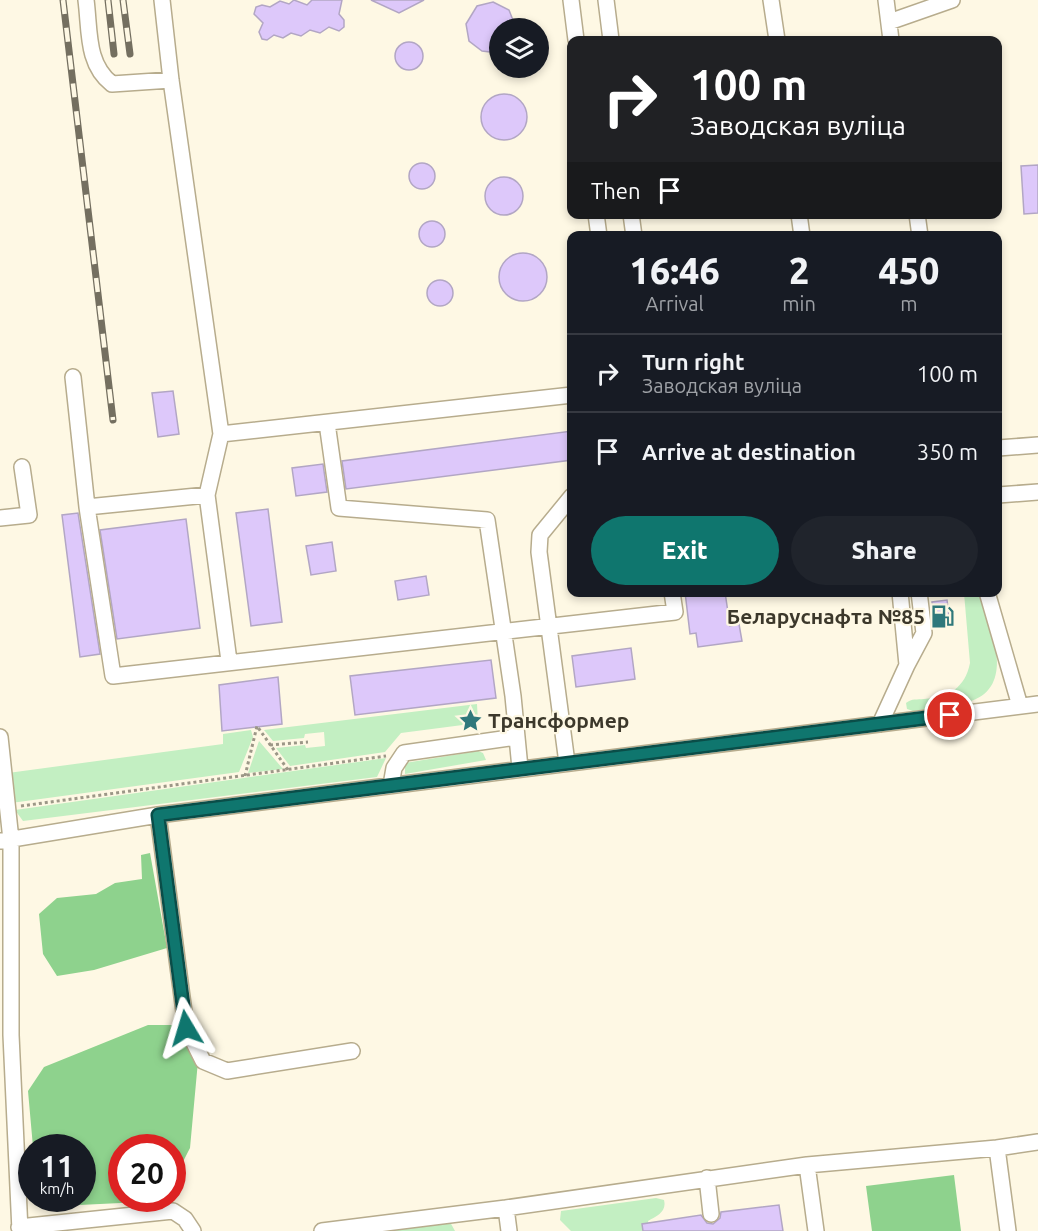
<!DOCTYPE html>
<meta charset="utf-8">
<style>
body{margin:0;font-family:Ubuntu,sans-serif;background:#20242c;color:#f1f3f6;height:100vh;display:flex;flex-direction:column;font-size:22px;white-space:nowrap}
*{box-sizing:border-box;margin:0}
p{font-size:20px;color:#9ea1a6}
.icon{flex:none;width:33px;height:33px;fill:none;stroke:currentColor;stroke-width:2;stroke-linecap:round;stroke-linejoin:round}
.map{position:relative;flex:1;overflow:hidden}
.details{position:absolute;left:567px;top:231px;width:435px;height:366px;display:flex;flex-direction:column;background:#171b24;border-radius:12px;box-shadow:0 3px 9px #0003}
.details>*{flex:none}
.banner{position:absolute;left:567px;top:36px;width:435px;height:183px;border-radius:12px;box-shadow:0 3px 9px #0003;background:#202124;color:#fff;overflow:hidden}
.tools{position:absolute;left:489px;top:18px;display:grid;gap:12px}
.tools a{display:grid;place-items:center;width:60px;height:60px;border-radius:50%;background:#171b24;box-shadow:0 3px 9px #0003;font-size:30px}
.speed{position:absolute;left:18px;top:1134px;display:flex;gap:12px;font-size:30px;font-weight:700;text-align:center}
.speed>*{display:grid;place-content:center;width:78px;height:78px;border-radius:50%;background:#171b24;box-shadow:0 3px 9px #0003;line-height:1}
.speed small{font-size:15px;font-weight:400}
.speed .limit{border:9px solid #d22;background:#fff;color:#111}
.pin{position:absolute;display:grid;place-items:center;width:51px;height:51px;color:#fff;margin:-26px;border:3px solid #fff;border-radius:50%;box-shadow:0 2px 6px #0007}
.me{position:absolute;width:66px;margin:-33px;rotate:353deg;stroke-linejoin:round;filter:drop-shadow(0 0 4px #0008)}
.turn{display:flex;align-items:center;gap:21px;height:126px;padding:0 24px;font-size:27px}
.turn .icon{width:78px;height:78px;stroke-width:2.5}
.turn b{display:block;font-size:42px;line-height:51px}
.then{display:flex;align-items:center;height:57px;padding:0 24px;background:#0003;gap:12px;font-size:22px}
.eta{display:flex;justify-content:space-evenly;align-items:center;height:102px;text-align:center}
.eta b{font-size:36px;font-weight:800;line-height:42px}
.primary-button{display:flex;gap:12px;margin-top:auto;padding:12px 24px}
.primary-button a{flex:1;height:69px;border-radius:36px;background:#0f766e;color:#fff;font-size:24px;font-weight:800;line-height:69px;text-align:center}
.primary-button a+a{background:#20242c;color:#f1f3f6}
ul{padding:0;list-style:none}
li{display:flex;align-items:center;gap:18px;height:78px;padding:0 24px;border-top:2px solid #363941}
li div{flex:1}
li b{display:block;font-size:22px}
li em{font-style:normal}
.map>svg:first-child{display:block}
</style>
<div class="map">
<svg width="1038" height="1231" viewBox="0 0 1038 1231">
<rect width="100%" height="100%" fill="#fef8e4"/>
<path fill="#c3efc2" d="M 964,593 L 981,593 C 990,626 1018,688 968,702 C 951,707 931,708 913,711 L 907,709 L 906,703 C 912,698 917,700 924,699 C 949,697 965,688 970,663 Z
M 477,704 L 478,723 L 401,733 L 385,752 L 290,766 L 276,748 L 305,745 L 306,748 L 325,746 L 324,732 L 305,734 L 304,738 L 273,741 L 264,730 Z
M 251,730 L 253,737 L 239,772 L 11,803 L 8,773 L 223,744 L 223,734 Z
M 259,741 L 283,769 L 248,773 Z
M 478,751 L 483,753 L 486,760 L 405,774 L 405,763 Z
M 386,758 L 377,777 L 23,821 L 15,810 Z
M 656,1198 L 664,1200 C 667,1212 657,1216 648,1221 L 650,1231 L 571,1231 L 560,1220 L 561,1211 Z
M 450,1222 L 455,1231 L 384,1231 Z"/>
<path fill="#8ed28d" d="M 150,853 L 167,948 L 94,970 L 57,976 L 43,954 L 39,914 L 57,898 L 96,894 L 115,883 L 142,879 L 141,855 Z
M 148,1025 L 178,1025 L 198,1061 L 190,1148 L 173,1181 L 172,1148 L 122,1148 L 122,1198 L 163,1199 L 162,1201 L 38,1207 L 38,1199 L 82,1198 L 82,1148 L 33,1147 L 28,1091 L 44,1067 Z
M 954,1175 L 961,1231 L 872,1231 L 866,1186 Z"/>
<path fill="#ddc8fa" stroke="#b2a6c4" stroke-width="1.5" d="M 294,0 L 307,5 L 312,0 L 342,0 L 339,14 L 344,20 L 344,27 L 339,31 L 329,27 L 320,33 L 310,30 L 301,36 L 291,33 L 283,38 L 274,35 L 267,40 L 262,39 L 259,32 L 263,23 L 254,14 L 256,7 L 262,5 L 270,7 L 280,1 L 289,4 Z
M 371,0 L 424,0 L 399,13 Z
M 493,2 L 509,10 L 516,28 L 500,28 L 500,51 L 490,52 L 482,51 L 469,41 L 466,24 L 477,6 Z
M395 56a14 14 0 1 1 28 0a14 14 0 1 1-28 0Z
M481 117a23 23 0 1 1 46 0a23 23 0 1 1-46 0Z
M409 176a13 13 0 1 1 26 0a13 13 0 1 1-26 0Z
M 1038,165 L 1038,213 L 1024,214 L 1021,166 Z
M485 196a19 19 0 1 1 38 0a19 19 0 1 1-38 0Z
M419 234a13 13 0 1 1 26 0a13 13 0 1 1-26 0Z
M499 277a24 24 0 1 1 48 0a24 24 0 1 1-48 0Z
M427 293a13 13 0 1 1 26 0a13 13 0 1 1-26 0Z
M 173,391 L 179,434 L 158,437 L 152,393 Z
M 572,431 L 572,460 L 346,489 L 342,461 Z
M 323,464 L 327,492 L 296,496 L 292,468 Z
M 268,509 L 282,622 L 251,626 L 236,513 Z
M 78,513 L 100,654 L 80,657 L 62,515 Z
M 186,519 L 200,628 L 117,639 L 100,530 Z
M 332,542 L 336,571 L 311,575 L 306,546 Z
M 426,576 L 429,595 L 398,600 L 395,581 Z
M 685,592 L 725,592 L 730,626 L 739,624 L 742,641 L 698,647 L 696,633 L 690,634 Z
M 947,600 L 950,623 L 935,625 L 932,602 Z
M 631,648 L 635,679 L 576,687 L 572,656 Z
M 491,660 L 496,698 L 355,715 L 350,676 Z
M 278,677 L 282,724 L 222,731 L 219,685 Z
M 779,1205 L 783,1231 L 643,1231 L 642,1224 L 701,1215 L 707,1223 L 713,1224 L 720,1218 L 721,1212 Z"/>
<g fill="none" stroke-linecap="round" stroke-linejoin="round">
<defs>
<path id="minor" d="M 86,0 C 90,30 86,64 112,84 L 171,80
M 162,0 L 171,80 L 221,434 L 207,495 L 229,661
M 571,0 L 576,40
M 606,0 L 611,40
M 771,0 L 777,40
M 886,0 L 891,40
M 889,22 L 952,0
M 596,214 L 599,236
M 631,214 L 634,236
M 799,214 L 802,236
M 917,214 L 920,236
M 73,377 L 87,507
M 327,423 L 339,508 L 487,520 L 513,696 L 520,768
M 221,434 L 572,395
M 998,448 L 1038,445
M 207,495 L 87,507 L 113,676 L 675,612 L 672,592
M 998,495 L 1038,492
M 0,518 L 29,515 L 22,467
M 987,592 L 1020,706
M 907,665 L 924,633 L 919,592
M 880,724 L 907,665 L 900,592
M 0,737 L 11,840 L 11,1035 L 20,1231
M 567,763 L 539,552 L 540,535 L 572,496
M 391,785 L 394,768 L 404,753 L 516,737
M 158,815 L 186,1027 L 203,1061 L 227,1071 L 352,1051
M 0,841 L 158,815 L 1038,704
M 707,1178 L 711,1214
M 506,1208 L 509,1231
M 19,1227 L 173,1211 L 185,1219 L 193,1231
M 322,1231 L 506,1208 L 807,1165
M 816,1231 L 807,1165 L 997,1148
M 1008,1231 L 997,1148 L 1038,1142"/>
</defs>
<use href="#minor" stroke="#b7ac8d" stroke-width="18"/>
<path stroke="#9c9787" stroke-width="3" stroke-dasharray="3 3" stroke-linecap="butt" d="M 270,745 L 308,742
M 245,776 L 257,726 L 288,770
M 21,806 L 386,756"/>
<use href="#minor" stroke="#fff" stroke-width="15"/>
<defs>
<path id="rail" d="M 63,0 L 113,420
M 108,0 L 114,54
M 123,0 L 130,54"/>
</defs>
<use href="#rail" stroke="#746f60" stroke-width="7"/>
<use href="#rail" stroke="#fef8e4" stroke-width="4.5" stroke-dasharray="14" stroke-linecap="butt"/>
</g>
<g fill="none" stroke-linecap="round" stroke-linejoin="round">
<defs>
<path id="route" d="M 186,1028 L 158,815 L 950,715"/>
</defs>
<use href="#route" stroke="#0a4d48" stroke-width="15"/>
<use href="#route" stroke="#0f766e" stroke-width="10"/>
</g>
<defs>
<symbol id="fuel-bare" viewBox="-9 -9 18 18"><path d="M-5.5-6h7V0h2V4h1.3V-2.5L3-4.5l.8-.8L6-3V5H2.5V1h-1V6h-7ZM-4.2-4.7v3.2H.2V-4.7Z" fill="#2f787b" stroke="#fef8e4" stroke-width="2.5" paint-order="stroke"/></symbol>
<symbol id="sight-bare" viewBox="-9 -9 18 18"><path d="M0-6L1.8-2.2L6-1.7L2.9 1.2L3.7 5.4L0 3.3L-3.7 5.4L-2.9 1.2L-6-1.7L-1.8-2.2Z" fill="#2f787b" stroke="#fef8e4" stroke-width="2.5" paint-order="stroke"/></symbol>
</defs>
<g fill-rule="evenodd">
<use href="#fuel-bare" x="926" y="600" width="33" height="33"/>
<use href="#sight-bare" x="454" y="704" width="33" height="33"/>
</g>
<g text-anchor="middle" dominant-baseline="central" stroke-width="4.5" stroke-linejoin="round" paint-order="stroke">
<g font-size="21" font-weight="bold" fill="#3c382b" stroke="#fef8e4" text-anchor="end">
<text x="925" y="616">Беларуснафта №85</text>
<text x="488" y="720" text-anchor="start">Трансформер</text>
</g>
</g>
</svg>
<div class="tools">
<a><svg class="icon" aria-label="layers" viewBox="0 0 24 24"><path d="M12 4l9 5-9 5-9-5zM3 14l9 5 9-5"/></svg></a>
</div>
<div class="speed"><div>11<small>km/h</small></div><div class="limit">20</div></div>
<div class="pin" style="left:950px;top:715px;background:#d93025"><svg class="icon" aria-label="arrive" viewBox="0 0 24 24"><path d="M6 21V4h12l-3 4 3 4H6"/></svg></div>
<svg class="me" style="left:186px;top:1028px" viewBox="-20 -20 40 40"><path d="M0-17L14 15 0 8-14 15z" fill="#0f766e" stroke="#fff" stroke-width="4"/></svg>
<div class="banner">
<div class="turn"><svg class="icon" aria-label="right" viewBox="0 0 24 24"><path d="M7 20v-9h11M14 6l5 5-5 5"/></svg><div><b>100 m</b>Заводская вуліца</div></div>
<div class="then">Then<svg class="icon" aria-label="arrive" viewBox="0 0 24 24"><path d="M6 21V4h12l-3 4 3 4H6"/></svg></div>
</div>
<section class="details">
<div class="eta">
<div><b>16:46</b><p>Arrival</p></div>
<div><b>2</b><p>min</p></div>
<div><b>450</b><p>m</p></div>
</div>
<ul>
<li><svg class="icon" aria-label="right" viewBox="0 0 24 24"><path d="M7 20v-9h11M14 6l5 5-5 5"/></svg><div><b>Turn right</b><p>Заводская вуліца</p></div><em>100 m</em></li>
<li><svg class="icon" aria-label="arrive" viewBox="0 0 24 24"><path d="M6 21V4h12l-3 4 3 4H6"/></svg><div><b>Arrive at destination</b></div><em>350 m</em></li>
</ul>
<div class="primary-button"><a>Exit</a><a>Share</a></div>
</section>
</div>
